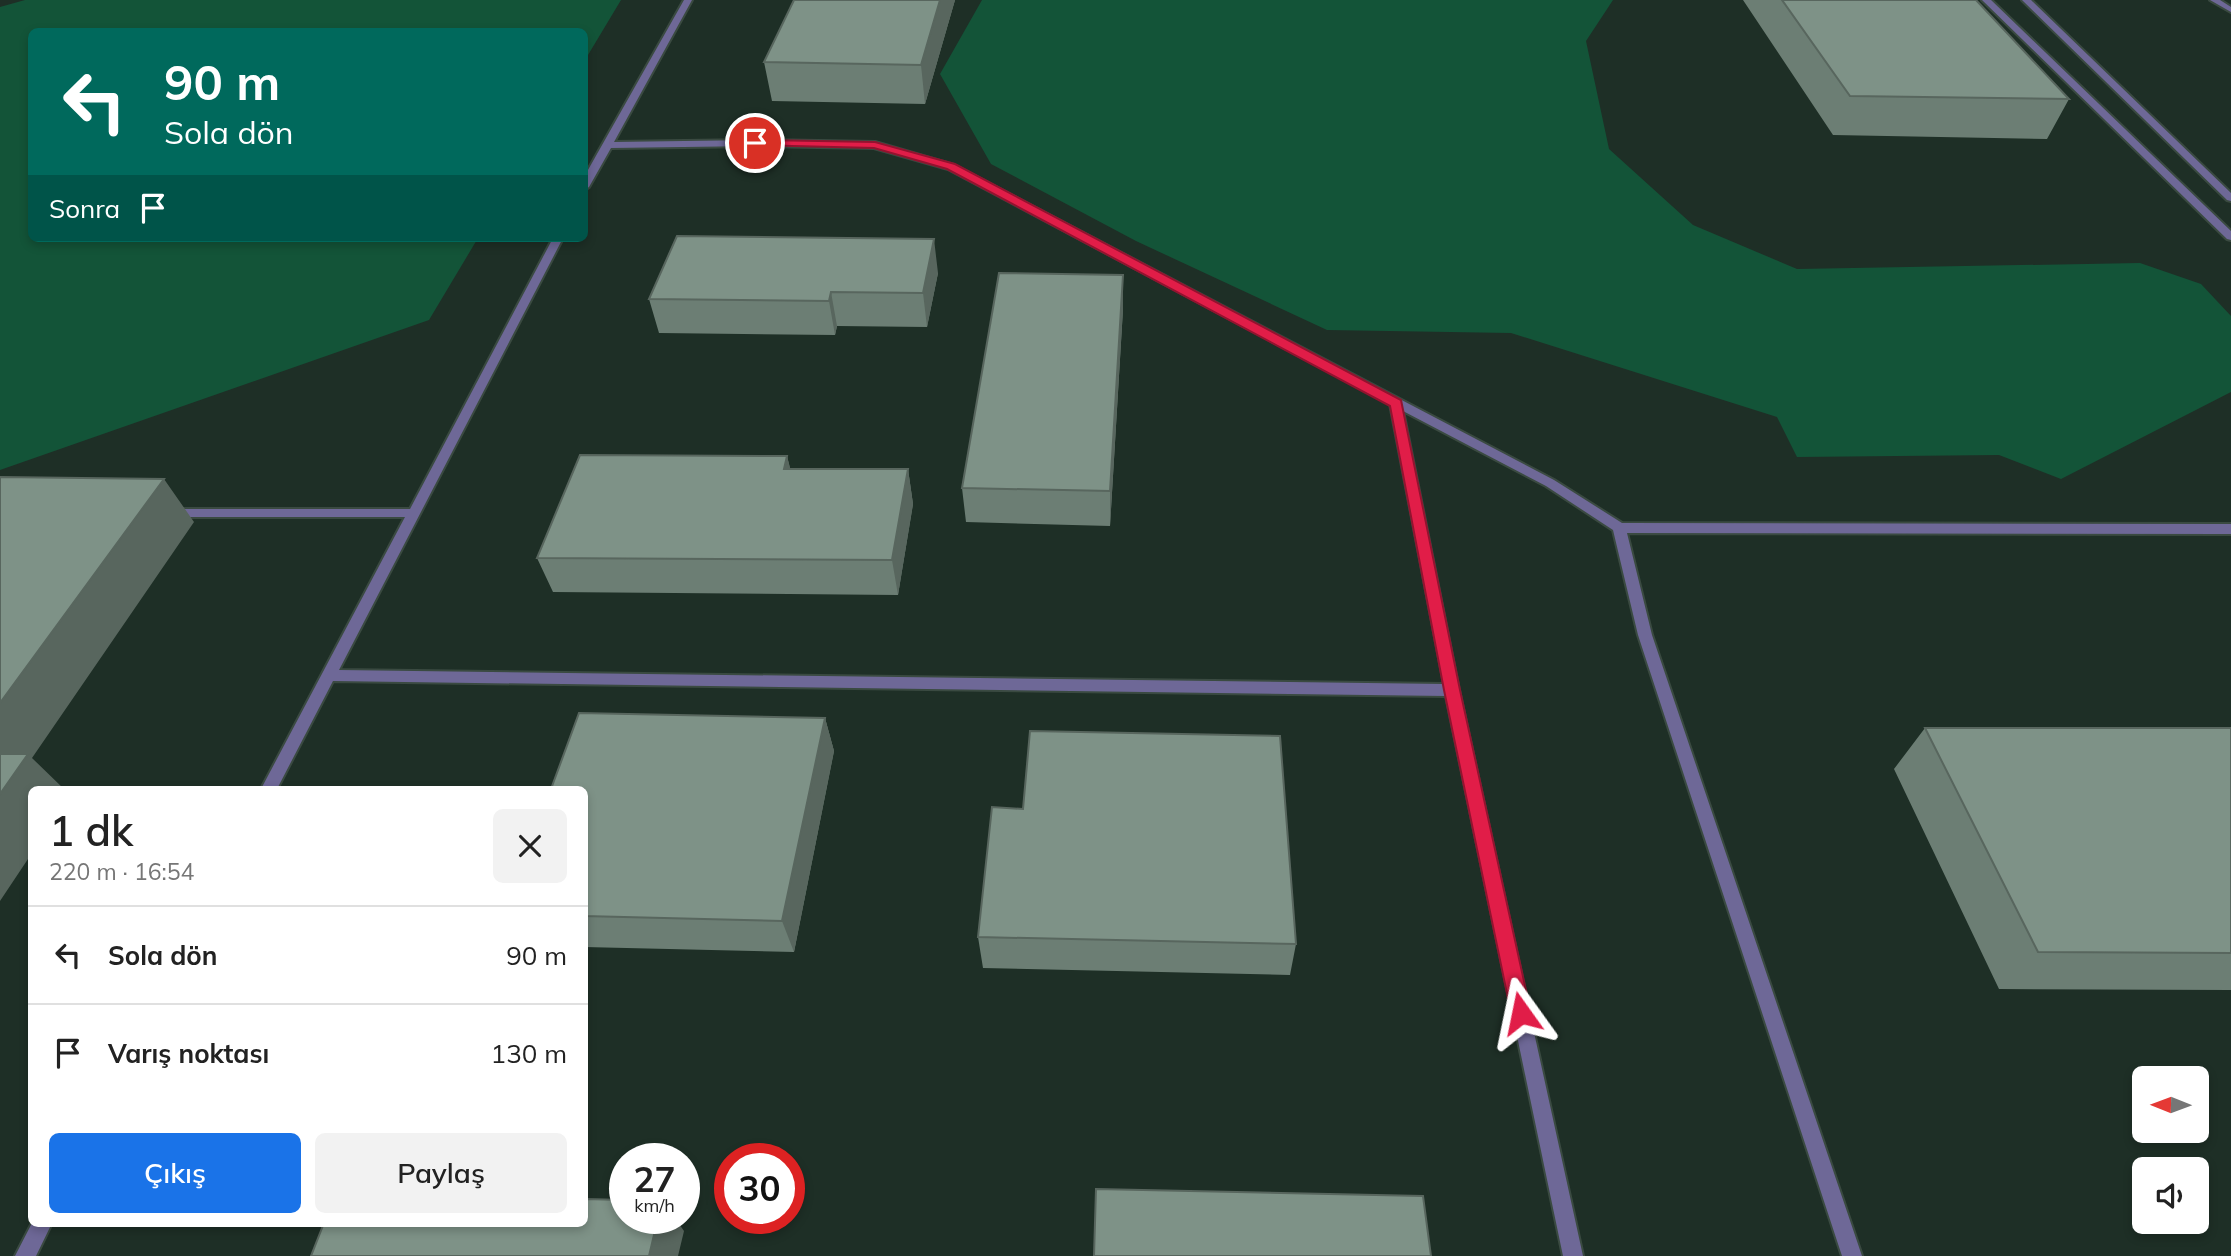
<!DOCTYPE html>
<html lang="tr">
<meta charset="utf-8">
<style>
body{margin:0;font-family:Mulish,sans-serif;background:#f2f2f2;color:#222;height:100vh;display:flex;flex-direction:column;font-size:26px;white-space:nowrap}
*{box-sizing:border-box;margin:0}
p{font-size:23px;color:#767676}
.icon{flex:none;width:38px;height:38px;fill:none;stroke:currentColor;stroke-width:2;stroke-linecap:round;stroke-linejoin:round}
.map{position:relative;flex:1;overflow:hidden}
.details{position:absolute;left:28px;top:786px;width:560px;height:441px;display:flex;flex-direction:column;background:#fff;border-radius:10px;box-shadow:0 4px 10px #0003}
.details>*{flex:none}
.top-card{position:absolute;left:28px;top:28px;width:560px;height:214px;border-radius:10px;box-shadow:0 4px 10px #0003;background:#00695c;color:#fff;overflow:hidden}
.needle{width:46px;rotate:271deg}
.fabs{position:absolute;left:2132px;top:1066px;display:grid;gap:14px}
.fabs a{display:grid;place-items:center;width:77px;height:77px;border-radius:10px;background:#fff;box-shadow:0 4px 10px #0003;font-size:35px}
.speed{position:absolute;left:609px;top:1143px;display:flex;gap:14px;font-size:35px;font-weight:700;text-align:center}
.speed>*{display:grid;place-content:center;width:91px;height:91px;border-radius:50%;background:#fff;box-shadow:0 4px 10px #0003;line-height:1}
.speed small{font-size:18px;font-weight:400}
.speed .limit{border:10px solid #d22;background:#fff;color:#111}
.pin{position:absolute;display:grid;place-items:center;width:60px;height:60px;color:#fff;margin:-30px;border:4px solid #fff;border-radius:50%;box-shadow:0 2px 7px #0007}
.me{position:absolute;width:77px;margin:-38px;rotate:348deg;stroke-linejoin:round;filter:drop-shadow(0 0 5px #0008)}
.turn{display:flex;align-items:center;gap:24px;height:147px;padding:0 21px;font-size:32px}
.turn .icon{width:91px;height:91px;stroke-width:2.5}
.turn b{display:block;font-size:49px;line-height:60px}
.then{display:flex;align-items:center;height:66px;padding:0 21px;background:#0003;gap:14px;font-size:26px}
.round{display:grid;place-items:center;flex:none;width:74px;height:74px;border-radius:10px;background:#f2f2f2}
.overview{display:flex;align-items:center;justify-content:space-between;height:119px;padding:0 21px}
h1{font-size:42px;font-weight:600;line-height:52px}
.primary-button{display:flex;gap:14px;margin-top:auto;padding:14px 21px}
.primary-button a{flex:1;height:80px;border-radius:10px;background:#1a73e8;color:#fff;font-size:28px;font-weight:600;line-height:80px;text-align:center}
.primary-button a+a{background:#f2f2f2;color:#222}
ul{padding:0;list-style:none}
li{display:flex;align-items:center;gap:21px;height:98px;padding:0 21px;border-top:2px solid #e0e0e0}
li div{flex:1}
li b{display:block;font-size:26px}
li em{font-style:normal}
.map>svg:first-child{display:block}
</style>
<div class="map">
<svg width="2231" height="1256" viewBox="0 0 2231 1256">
<rect width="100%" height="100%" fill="#1e2f26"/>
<path fill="#135438" d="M 25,0 L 621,0 L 585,60 L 584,32 L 32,32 L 32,238 L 478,238 L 429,320 L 0,470 L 0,7 Z
M 982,0 L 1613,0 L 1586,41 L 1609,149 L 1693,225 L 1797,269 L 2140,263 L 2201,284 L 2231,316 L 2231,392 L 2061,479 L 1999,455 L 1797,457 L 1777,417 L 1511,333 L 1327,330 L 1136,241 L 991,164 L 940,74 Z"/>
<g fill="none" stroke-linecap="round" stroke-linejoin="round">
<defs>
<path id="minor" d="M 684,0 L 692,0 L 614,142 L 755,140 L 875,142 L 954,165 L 1554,480 L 1622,523 L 2231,524 L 2231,534 L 1627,533 L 1652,635 L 1862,1256 L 1842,1256 L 1638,635 L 1613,530 L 1546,486 L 1403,411 L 1459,690 L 1583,1256 L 1563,1256 L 1446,696 L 333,681 L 277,789 L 261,789 L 405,517 L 169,517 L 163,513 L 169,509 L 410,509 L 553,238 L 563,238 L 339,670 L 1444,684 L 1390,404 L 948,169 L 874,148 L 755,146 L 611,148 L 589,187 L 584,190 L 584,177 Z
M 2210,0 L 2220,0 L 2231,7 L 2231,12 Z
M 32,1223 L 52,1223 L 36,1256 L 15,1256 Z"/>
<path id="tertiary" d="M 1982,0 L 1991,0 L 2231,231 L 2231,240 L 2227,239 Z
M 2022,0 L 2031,0 L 2231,193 L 2231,201 L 2227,200 Z"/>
</defs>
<use href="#minor" stroke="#3a4a41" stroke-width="4"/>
<use href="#tertiary" stroke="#3a4a41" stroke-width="4"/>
<use href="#minor" fill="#6e6897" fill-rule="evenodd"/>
<use href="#tertiary" fill="#6e6897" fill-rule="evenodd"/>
</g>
<path fill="#6c7e74" d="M 794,0 L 955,0 L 925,104 L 772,101 L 764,62 Z
M 1743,0 L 1976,0 L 2069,99 L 2047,139 L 1833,135 Z
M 938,273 L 927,327 L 837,326 L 835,335 L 659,333 L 649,299 Z
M 1123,275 L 1123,309 L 1110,526 L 966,522 L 962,488 Z
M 787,456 L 790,469 L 908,469 L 913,504 L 898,595 L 553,592 L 537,558 Z
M 825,718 L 834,751 L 794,952 L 584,947 L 584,789 Z
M 1925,728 L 2231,728 L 2231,990 L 1999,989 L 1894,769 Z
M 978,937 L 1296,944 L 1290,975 L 983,968 Z"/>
<path fill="#58665e" d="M 940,0 L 955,0 L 925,104 L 921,65 Z
M 934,239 L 938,273 L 927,327 L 923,293 Z
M 1123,275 L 1123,309 L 1110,526 L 1110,491 Z
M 831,292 L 837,326 L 835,335 L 829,301 Z
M 787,456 L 796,490 L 784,469 Z
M 908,469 L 913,504 L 898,595 L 892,560 Z
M 164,479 L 194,522 L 32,758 L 64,789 L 32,789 L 32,853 L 0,901 L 0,703 Z
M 825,718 L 834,751 L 794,952 L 782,921 Z
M 658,1218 L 675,1218 L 684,1231 L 678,1256 L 649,1256 Z"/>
<path fill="#7e9287" stroke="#58665e" stroke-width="2" d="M 794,0 L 940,0 L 921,65 L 764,62 Z
M 1782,0 L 1976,0 L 2069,99 L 1850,96 Z
M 677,236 L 934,239 L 923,293 L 831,292 L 829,301 L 649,299 Z
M 999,273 L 1123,275 L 1110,491 L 962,488 Z
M 580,455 L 787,456 L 784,469 L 908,469 L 892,560 L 537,558 Z
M 0,477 L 164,479 L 0,703 Z
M 579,713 L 825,718 L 782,921 L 584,916 L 584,789 L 520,789 L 520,787 L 551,789 Z
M 1925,728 L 2231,728 L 2231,953 L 2038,952 Z
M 1030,731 L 1280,736 L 1296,944 L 978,937 L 992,807 L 1023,809 Z
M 0,754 L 28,754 L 0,794 Z
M 1096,1189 L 1423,1196 L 1431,1256 L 1094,1256 Z
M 584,1199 L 625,1200 L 625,1218 L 658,1218 L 649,1256 L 311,1256 L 324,1223 L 584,1223 Z"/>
<path fill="#e11d48" stroke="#92132f" stroke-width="2" d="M 755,140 L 875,142 L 955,164 L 1401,400 L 1460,690 L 1531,1013 L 1528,1020 L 1521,1023 L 1514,1020 L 1511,1013 L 1444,690 L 1390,406 L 947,169 L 874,148 L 752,145 L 750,143 Z"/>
</svg>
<div class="fabs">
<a><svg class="needle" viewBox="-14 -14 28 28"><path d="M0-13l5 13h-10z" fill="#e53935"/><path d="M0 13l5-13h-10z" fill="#767676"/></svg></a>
<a><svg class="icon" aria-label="sound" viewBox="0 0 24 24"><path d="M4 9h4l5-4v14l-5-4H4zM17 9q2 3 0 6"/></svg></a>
</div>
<div class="speed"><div>27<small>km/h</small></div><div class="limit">30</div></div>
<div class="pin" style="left:755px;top:143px;background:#d93025"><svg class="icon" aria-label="arrive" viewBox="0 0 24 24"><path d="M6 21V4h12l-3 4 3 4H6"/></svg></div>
<svg class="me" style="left:1521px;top:1013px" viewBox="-20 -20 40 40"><path d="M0-17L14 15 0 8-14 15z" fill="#e11d48" stroke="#fff" stroke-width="4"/></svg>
<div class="top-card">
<div class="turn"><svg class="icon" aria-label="left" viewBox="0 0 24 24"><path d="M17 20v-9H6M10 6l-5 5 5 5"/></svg><div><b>90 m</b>Sola dön</div></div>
<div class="then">Sonra<svg class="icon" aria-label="arrive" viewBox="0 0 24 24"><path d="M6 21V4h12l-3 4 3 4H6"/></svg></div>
</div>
<section class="details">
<div class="overview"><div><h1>1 dk</h1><p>220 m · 16:54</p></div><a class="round"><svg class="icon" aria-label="close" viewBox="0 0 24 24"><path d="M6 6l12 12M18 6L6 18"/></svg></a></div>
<ul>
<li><svg class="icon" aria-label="left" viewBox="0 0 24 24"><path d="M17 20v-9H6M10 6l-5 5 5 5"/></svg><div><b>Sola dön</b></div><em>90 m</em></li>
<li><svg class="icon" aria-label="arrive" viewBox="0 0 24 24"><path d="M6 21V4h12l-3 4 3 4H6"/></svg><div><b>Varış noktası</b></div><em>130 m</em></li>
</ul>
<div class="primary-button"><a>Çıkış</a><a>Paylaş</a></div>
</section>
</div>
